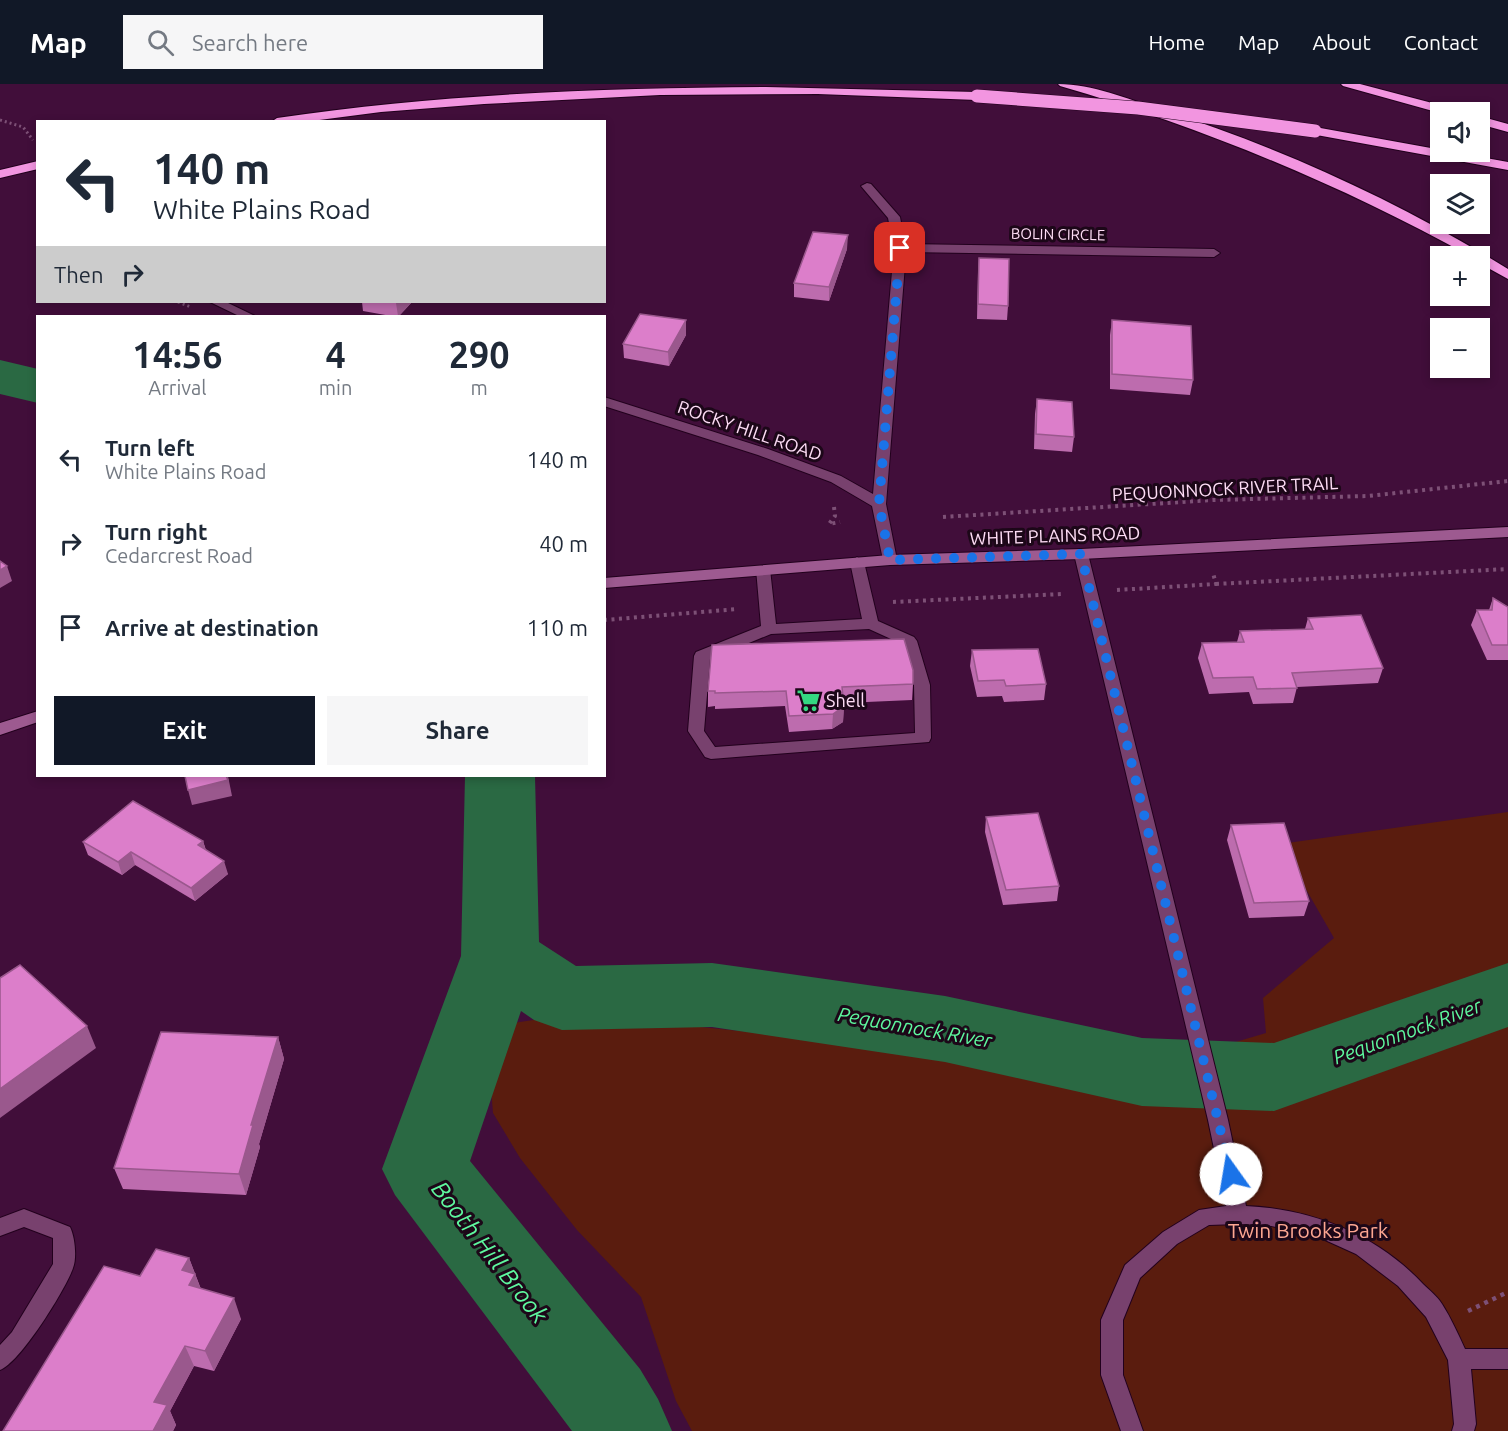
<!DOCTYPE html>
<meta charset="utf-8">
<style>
body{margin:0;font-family:Ubuntu,sans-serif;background:#f6f6f7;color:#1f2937;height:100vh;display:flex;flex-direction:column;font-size:22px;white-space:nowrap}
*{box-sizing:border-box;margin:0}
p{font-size:20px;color:#747a83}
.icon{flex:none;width:33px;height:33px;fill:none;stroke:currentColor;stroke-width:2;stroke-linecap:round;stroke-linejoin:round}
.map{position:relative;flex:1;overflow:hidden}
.drawer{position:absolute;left:36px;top:231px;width:570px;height:462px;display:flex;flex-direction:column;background:#fff;border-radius:0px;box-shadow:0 3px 9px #0003}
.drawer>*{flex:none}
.hud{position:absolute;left:36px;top:36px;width:570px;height:183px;border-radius:0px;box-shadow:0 3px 9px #0003;background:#fff;color:#1f2937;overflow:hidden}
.buttons{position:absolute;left:1430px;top:18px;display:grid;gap:12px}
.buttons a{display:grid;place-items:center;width:60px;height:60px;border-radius:0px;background:#fff;box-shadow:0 3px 9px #0003;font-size:30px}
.pin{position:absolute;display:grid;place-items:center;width:51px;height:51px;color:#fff;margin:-26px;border-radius:12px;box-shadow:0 3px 9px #0006}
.me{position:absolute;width:66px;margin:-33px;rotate:347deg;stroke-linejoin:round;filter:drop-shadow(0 0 4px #0008)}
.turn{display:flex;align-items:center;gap:21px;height:126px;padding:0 18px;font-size:27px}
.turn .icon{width:78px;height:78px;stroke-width:2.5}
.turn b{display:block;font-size:42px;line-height:51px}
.then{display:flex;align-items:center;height:57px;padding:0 18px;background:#0003;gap:12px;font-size:22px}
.eta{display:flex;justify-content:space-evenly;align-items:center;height:102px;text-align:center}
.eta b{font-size:36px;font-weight:700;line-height:42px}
.button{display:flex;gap:12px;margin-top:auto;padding:12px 18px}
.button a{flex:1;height:69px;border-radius:0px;background:#111827;color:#fff;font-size:24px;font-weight:700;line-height:69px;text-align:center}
.button a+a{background:#f6f6f7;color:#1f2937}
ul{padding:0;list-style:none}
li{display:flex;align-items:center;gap:18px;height:84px;padding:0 18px}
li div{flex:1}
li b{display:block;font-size:22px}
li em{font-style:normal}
header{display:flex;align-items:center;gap:36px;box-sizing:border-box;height:84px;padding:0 30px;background:#111827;color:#fff}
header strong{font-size:28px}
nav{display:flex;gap:33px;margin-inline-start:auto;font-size:21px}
.search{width:420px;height:54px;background:#f6f6f7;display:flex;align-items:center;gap:15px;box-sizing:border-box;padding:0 21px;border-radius:0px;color:#747a83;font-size:22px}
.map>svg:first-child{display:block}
</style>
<header>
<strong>Map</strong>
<div class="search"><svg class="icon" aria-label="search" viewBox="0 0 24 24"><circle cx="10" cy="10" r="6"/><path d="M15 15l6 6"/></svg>Search here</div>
<nav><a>Home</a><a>Map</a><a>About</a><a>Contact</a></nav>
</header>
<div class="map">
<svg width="1508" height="1347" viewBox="0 0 1508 1347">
<rect width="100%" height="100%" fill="#410e3a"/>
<path fill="#5a1c0e" d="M 1508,728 L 1508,1347 L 692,1347 L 676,1317 L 641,1213 L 577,1146 L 520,1074 L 493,1029 L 490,992 L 496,967 L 507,940 L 574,930 L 818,955 L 1017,957 L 1175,976 L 1266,949 L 1263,914 L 1334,854 L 1280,760 Z"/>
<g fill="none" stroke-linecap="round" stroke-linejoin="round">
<path fill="#2a6943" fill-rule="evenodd" d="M 0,276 L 38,285 L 38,319 L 0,310 Z
M 465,692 L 535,692 L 539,858 L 576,882 L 712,879 L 945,912 L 1142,954 L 1274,959 L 1508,879 L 1508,943 L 1274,1027 L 1142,1022 L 945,978 L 712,943 L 562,946 L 534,936 L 521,927 L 470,1077 L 640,1285 L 658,1315 L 672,1347 L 572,1347 L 395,1111 L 382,1085 L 461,872 Z"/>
<defs>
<path id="service" d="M 857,473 L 864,478 L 878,537 L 914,553 L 917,557 L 930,601 L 931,654 L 929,658 L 711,675 L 705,673 L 688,647 L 694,572 L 696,568 L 761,542 L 756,485 L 758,482 L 768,482 L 770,485 L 776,540 L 862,535 L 850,478 ZM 869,545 L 902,560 L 914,601 L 915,649 L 715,663 L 704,647 L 710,575 L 771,550 Z"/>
<path id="minor" d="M 867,99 L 871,100 L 900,133 L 905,160 L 1214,165 L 1220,169 L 1214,173 L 906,168 L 886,420 L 897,476 L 890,481 L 883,476 L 872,422 L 831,398 L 758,371 L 604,322 L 604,313 L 768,365 L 841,392 L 873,410 L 894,164 L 888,134 L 861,102 Z
M 210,218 L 226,218 L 255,232 L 239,232 Z
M 1081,465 L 1088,470 L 1228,1036 L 1246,1122 C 1313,1125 1377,1151 1423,1200 C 1429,1206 1437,1212 1442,1220 C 1451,1234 1458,1250 1465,1265 L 1508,1265 L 1508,1285 L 1471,1285 L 1476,1340 L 1474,1347 L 1452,1347 L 1454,1340 L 1448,1276 L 1426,1233 L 1398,1202 L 1356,1170 L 1314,1151 L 1266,1141 L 1237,1140 L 1209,1141 L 1177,1160 L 1140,1194 L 1123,1236 L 1123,1291 L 1143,1347 L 1121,1347 L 1101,1291 L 1101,1236 L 1125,1181 L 1163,1148 L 1199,1126 L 1226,1122 L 1208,1036 L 1074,470 Z
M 24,1125 L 70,1143 C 75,1153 77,1174 73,1184 C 66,1205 20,1279 0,1286 L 0,1261 L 12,1248 L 53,1180 L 53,1154 L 24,1143 L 0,1152 L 0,1134 Z"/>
<path id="secondary" d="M 1508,443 L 1508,453 L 1081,475 L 890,481 L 604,504 L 604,494 L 890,471 L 1081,465 Z
M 38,627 L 38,638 L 0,651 L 0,639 Z"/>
<path id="motorway" d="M 1058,0 C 1093,0 1127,15 1160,25 C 1282,64 1400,118 1508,185 L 1508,195 L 1479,179 L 1479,172 L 1470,172 C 1339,100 1204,44 1060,2 Z
M 1341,0 L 1360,0 L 1455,25 L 1457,28 L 1440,29 L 1343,2 Z
M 766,3 L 977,8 L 983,12 L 977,16 L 818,10 L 660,11 L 484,20 L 381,28 L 304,38 L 271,38 L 277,34 C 438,10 602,4 766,3 Z
M 1479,32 L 1508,40 L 1508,48 L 1479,40 Z
M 1315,43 L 1508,78 L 1508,86 L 1311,50 L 1309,47 Z
M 38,77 L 38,85 L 0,94 L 0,86 Z"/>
</defs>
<use href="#service" stroke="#22001d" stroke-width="2"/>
<use href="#minor" stroke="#22001d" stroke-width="2"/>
<use href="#secondary" stroke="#22001d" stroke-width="2"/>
<use href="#motorway" stroke="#22001d" stroke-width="2"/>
<path stroke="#7d5076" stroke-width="3" stroke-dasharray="2 3" stroke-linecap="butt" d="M 0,36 L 23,43 L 33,56
M 178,218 L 191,223"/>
<path stroke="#7d5076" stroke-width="4" stroke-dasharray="3 4.5" stroke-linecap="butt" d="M 834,423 L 835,432 L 829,440 L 840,438
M 943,433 L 1214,416 L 1368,412 L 1508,397
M 1216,500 L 1508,485
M 1117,506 L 1216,500 L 1213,489
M 893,518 L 1062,510
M 604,536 L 738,525"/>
<path stroke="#7d5076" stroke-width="4.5" stroke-dasharray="4 5" stroke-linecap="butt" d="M 1468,1227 L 1508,1208"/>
<use href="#service" fill="#78416e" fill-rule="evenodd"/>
<use href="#minor" fill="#78416e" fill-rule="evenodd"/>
<use href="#secondary" fill="#9d5a90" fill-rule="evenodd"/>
<use href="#motorway" fill="#f295e0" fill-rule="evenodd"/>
<defs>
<path id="motorway-bridge" d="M 977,12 L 1138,24 L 1315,47"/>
</defs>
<use href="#motorway-bridge" stroke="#22001d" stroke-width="14" stroke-linecap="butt"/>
<use href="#motorway-bridge" stroke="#f295e0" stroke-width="13"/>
</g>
<path fill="#bd6cae" d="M 847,165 L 829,217 L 794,213 L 794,199 Z
M 979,174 L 1008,222 L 1007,236 L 977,235 L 978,188 Z
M 362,218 L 412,218 L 399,232 L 391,232 L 363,227 Z
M 686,236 L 686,251 L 669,282 L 624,274 L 623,260 Z
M 1112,236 L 1193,296 L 1190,311 L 1110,305 L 1110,251 Z
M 1037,315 L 1074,353 L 1072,368 L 1034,365 L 1035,330 Z
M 1493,514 L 1508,523 L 1508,576 L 1487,576 L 1471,541 L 1477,526 L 1489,526 Z
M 1308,534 L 1383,584 L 1378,599 L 1297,603 L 1293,619 L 1253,620 L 1249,608 L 1209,610 L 1198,574 L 1202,559 L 1237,558 L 1240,547 L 1305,545 Z
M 972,566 L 1046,600 L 1044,616 L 1004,618 L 1002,612 L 977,613 L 970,582 Z
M 913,600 L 912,616 L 844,619 L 843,638 L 832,645 L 789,648 L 785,622 L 715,625 L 715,622 L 708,623 L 708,607 Z
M 986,733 L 1059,802 L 1057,817 L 1003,821 L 985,748 Z
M 1231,741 L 1309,817 L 1304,832 L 1249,834 L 1227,756 Z
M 203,757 L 206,766 L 228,790 L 195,817 L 135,781 L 122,791 L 88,771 L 83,758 Z
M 278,953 L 284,975 L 259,1060 L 260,1063 L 246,1111 L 123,1105 L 114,1084 Z
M 189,1174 L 201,1205 L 241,1235 L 214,1287 L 194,1282 L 170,1327 L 176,1341 L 173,1347 L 3,1347 Z"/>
<path fill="#9a588d" d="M 848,151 L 847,165 L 829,217 L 829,203 Z
M 397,218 L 412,218 L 399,232 L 398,232 L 396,219 Z
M 686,236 L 686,251 L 669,282 L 668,268 Z
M 7,482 L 12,497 L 0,504 L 0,486 Z
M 844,622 L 843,638 L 832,645 L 833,630 Z
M 228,692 L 232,712 L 192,721 L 188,706 Z
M 203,757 L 207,771 L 198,761 Z
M 131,768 L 135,781 L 122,791 L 118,778 Z
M 224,777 L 228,790 L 195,817 L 191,804 Z
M 87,942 L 96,964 L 0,1034 L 0,1005 Z
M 278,953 L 284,975 L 259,1060 L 260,1063 L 246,1111 L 239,1090 L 251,1041 Z
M 189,1174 L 203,1211 L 198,1222 L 182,1186 Z
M 234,1214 L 241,1235 L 214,1287 L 205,1267 Z
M 185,1262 L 194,1282 L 170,1327 L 176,1341 L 173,1347 L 153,1347 L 154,1318 Z"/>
<path fill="#dc7eca" stroke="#9a588d" stroke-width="1.5" d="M 813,148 L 848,151 L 829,203 L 794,199 Z
M 979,174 L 1009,175 L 1008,222 L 978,220 Z
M 640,230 L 686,236 L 668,268 L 623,260 Z
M 1112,236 L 1191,242 L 1193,296 L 1112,290 Z
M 1037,315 L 1072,318 L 1074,353 L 1036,350 Z
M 0,477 L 7,482 L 0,486 Z
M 1493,514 L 1508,523 L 1508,561 L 1492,561 L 1477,526 L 1492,526 Z
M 1361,531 L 1383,584 L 1292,589 L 1297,604 L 1257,605 L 1253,593 L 1213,594 L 1202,559 L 1244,558 L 1240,547 L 1313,545 L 1308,534 Z
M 904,555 L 913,586 L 913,600 L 842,603 L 844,622 L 833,630 L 789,632 L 786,607 L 715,609 L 715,607 L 708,607 L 712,561 Z
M 1038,565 L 1046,600 L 1006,602 L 1004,596 L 978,597 L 972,566 Z
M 185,692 L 226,692 L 228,696 L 188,706 Z
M 133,717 L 203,757 L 198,761 L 224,777 L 191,804 L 131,768 L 118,778 L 83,758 Z
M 1038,729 L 1059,802 L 1006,806 L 986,733 Z
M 1284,739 L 1309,817 L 1254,819 L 1231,741 Z
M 20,881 L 87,942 L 0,1005 L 0,894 Z
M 161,948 L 278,953 L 251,1041 L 253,1041 L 239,1090 L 114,1084 Z
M 156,1165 L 189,1174 L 182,1186 L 195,1190 L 189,1201 L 234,1214 L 205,1267 L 185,1262 L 154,1318 L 167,1321 L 153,1347 L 3,1347 L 104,1182 L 140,1192 Z"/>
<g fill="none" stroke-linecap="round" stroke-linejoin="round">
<path stroke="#1a73e8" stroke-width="10" stroke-dasharray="0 18" d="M 900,164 L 879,420 L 890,476 L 1081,470 L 1231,1090"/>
</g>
<defs>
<symbol id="supermarket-bare" viewBox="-9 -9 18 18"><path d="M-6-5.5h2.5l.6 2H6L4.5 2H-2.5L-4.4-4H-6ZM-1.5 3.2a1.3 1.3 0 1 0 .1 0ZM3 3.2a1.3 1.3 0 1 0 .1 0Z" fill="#34d881" stroke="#1c0718" stroke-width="2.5" paint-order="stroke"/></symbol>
</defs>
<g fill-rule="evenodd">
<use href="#supermarket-bare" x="792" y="600" width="33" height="33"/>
</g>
<g text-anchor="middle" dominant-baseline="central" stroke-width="6" stroke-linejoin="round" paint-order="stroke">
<g font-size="15" fill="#feddf6" stroke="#1c0718">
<text transform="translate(1058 150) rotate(1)">BOLIN CIRCLE</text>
</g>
<g font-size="18" fill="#feddf6" stroke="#1c0718">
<text transform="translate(750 346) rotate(19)">ROCKY HILL ROAD</text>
<text transform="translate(1225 404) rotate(-3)">PEQUONNOCK RIVER TRAIL</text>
<text transform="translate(1055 451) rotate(-2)">WHITE PLAINS ROAD</text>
</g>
<g font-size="18" fill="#feddf6" stroke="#1c0718" text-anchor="start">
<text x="826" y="616">Shell</text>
</g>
<g font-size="20" font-style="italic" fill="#5ef79e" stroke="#1c0718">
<text transform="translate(915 943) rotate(10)">Pequonnock River</text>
<text transform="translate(1407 947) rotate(-20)">Pequonnock River</text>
</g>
<g font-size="21" fill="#fda691" stroke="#1c0718">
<text x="1308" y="1146">Twin Brooks Park</text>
</g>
<g font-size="24" font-style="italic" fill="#5ef79e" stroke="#1c0718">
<text transform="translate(490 1168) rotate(52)">Booth Hill Brook</text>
</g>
</g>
</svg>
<div class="buttons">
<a><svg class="icon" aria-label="sound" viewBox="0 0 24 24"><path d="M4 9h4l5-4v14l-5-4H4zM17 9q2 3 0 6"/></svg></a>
<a><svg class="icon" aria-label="layers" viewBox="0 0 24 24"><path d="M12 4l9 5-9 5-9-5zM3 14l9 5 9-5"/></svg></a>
<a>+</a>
<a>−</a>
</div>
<div class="pin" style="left:900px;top:164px;background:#d93025"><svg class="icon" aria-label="arrive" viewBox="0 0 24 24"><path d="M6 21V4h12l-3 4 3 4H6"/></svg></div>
<svg class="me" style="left:1231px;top:1090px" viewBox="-20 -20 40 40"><circle r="19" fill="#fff"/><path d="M0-13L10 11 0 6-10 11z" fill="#1a73e8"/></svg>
<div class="hud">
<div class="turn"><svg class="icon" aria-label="left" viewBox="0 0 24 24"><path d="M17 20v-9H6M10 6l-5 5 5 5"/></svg><div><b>140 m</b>White Plains Road</div></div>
<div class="then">Then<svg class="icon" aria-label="right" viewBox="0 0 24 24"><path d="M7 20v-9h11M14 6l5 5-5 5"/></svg></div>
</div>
<section class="drawer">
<div class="eta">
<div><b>14:56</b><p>Arrival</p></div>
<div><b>4</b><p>min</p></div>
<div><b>290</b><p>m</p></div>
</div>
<ul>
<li><svg class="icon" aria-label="left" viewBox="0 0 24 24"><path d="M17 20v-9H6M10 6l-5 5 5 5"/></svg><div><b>Turn left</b><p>White Plains Road</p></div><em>140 m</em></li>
<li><svg class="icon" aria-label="right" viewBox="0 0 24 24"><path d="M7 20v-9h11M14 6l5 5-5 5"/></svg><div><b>Turn right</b><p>Cedarcrest Road</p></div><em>40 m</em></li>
<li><svg class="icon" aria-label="arrive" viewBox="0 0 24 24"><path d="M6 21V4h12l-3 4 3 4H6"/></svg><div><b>Arrive at destination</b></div><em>110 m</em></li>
</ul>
<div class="button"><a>Exit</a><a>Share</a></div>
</section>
</div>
